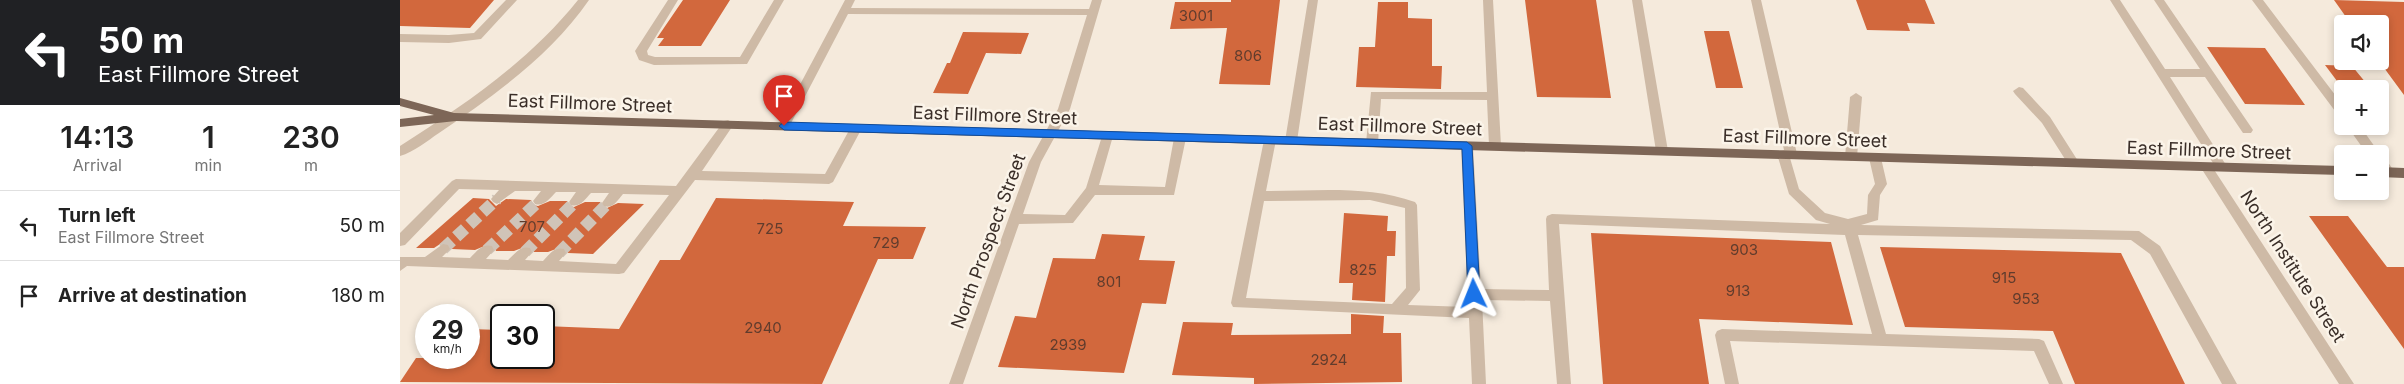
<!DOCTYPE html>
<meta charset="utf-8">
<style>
body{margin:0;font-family:Inter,sans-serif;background:#f2f2f2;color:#222;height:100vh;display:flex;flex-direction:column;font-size:19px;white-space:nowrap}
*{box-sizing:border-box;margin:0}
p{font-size:16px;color:#767676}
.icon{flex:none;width:28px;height:28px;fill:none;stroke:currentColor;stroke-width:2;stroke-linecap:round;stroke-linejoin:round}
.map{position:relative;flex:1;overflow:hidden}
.details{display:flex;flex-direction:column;background:#fff;width:400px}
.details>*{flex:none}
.hud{background:#202124;color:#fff;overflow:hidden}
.controls{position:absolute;left:1934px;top:15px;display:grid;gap:10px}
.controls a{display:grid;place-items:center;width:55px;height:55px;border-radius:5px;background:#fff;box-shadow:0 2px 8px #0003;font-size:25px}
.speed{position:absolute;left:15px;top:304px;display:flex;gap:10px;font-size:25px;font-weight:700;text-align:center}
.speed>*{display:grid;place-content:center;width:65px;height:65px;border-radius:50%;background:#fff;box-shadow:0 2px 8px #0003;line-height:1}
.speed small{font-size:12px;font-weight:400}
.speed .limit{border:2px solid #111;border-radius:8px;background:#fff;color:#111}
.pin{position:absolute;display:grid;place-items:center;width:42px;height:42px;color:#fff;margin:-51px -21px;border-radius:50% 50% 50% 0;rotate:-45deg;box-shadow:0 0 5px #0007}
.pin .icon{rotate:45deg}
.me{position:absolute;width:55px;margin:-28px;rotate:358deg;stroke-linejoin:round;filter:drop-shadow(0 0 4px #0008)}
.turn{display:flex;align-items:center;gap:18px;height:105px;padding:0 15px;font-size:22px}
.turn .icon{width:65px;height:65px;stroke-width:2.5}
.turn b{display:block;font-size:35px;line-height:42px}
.eta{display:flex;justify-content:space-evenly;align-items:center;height:85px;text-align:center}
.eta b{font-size:30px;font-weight:600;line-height:35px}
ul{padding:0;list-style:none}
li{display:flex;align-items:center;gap:15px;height:70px;padding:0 15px;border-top:1px solid #e0e0e0}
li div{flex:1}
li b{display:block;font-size:19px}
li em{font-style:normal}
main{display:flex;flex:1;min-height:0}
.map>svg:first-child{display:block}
</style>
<main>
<section class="details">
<div class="hud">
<div class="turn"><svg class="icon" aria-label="left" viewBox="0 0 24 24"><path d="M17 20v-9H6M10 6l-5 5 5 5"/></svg><div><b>50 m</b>East Fillmore Street</div></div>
</div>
<div class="eta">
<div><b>14:13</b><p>Arrival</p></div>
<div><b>1</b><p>min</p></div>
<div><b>230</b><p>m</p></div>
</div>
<ul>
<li><svg class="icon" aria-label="left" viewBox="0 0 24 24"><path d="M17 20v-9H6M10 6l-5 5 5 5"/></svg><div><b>Turn left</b><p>East Fillmore Street</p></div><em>50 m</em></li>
<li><svg class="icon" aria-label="arrive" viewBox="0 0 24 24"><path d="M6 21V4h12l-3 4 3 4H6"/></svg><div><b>Arrive at destination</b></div><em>180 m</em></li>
</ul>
</section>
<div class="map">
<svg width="2004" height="384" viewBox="0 0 2004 384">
<rect width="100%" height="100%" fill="#f5eadc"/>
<path fill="#d2683d" d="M 0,0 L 94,0 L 70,28 L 0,26 Z
M 283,0 L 330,0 L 301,46 L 258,46 L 264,38 L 257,38 Z
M 831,0 L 880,0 L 870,85 L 819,84 L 827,28 L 770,29 L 775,2 L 831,2 Z
M 1125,0 L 1196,0 L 1211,98 L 1137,97 Z
M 1456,0 L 1525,0 L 1535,24 L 1507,23 L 1510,31 L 1467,30 Z
M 1934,0 L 2004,2 L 2004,95 L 1979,61 L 1980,24 L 1951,24 Z
M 978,2 L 1008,2 L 1008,18 L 1032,19 L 1032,66 L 1042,66 L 1041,89 L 956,87 L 959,47 L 975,47 Z
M 1304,31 L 1329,31 L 1343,88 L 1316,88 Z
M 563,32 L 629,33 L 621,54 L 586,53 L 568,94 L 533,93 L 547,63 L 550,63 Z
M 1807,47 L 1865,48 L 1905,105 L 1845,104 Z
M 1925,65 L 1952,66 L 1971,89 L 1943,89 Z
M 73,198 L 89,199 L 96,206 L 106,199 L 131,200 L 133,205 L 138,206 L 150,201 L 167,201 L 169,206 L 174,207 L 185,202 L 200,202 L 202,207 L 207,208 L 218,203 L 244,204 L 193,254 L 168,253 L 166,248 L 161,247 L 148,252 L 134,252 L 132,247 L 127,246 L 114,251 L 96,251 L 94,245 L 89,244 L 75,250 L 52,249 L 50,244 L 43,242 L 34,248 L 16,248 Z
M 316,198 L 454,202 L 443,226 L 526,227 L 513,259 L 478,259 L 422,384 L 0,382 L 16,358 L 69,358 L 69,329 L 101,330 L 101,358 L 144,358 L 144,326 L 219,329 L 260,260 L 280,260 Z
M 944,213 L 988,216 L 987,231 L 996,231 L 995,256 L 987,256 L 985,302 L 952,300 L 953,283 L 939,283 Z
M 1909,216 L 1948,216 L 1987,267 L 2004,267 L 2004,349 Z
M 1191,233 L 1431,242 L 1453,325 L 1299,319 L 1309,384 L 1203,384 Z
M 702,234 L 745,236 L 739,260 L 775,261 L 766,304 L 742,303 L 724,373 L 598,367 L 615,316 L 636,318 L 653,258 L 695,259 Z
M 1480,247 L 1721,253 L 1785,384 L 1675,384 L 1653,331 L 1505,327 Z
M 951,314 L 984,316 L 983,333 L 1001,333 L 1002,382 L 854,384 L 854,378 L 772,375 L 783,322 L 833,323 L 831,335 L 951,334 Z"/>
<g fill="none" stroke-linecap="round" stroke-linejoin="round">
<path stroke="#d0c4b8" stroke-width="12" stroke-dasharray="12 6" stroke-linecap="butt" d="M 43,249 L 97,199
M 87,250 L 139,201
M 125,252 L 175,202
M 159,253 L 208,203"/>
<path fill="#cebaa6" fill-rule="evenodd" d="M 106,0 L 117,0 L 81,39 L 49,43 L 0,42 L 0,34 L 49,35 L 74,33 Z
M 178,0 L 189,0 C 151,55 94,96 39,133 C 27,141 14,152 0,156 L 0,146 C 66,104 129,61 178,0 Z
M 268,0 L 278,0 L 247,51 L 248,55 L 255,57 L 340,57 L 374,0 L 384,0 L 347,64 L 254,65 L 239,60 L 235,51 Z
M 445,0 L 455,0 L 451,8 L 689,9 L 692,0 L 702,0 L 670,109 L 641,162 L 623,214 L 665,215 L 686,188 L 703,133 L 707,132 L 713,136 L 699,185 L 765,187 L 774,138 L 780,134 L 786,138 L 774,195 L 695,195 L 673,223 L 619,224 L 563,384 L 549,384 L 629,162 L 658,109 L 687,15 L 448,14 L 388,129 L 380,129 L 378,126 Z
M 908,0 L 918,0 L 897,141 L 891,145 L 885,141 Z
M 1083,0 L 1093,0 L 1101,146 L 1099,149 L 1095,150 L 1089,146 L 1087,100 L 981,99 L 978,143 L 976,146 L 968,146 L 966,143 L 971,92 L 1087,92 Z
M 1232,0 L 1242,0 L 1268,151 L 1262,155 L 1256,151 Z
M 1351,0 L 1361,0 L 1397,154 L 1395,157 L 1390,158 L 1399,189 L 1425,213 L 1448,219 L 1467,214 L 1468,195 L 1475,184 L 1469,158 L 1475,154 L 1481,158 L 1487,184 L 1480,195 L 1478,220 L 1461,225 L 1739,231 L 1760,246 L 1837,384 L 1822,384 L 1750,254 L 1731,240 L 1458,235 L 1486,334 L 1639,339 L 1644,341 L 1663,384 L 1649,384 L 1634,351 L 1330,341 L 1339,384 L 1325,384 L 1315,335 L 1317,331 L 1322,329 L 1472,334 L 1445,235 L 1159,224 L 1171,384 L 1157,384 L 1150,301 L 1082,300 L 1086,384 L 1072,384 L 1069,318 L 833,307 L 831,303 L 864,140 L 870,136 L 876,140 L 866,191 C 916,191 968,185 1015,202 L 1017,205 L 1020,290 L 1008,305 L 1068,307 L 1061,146 L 1067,142 L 1073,146 L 1081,289 L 1149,290 L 1146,219 L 1147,216 L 1152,214 L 1430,224 L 1416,220 L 1389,194 L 1377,154 L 1379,151 L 1384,150 ZM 970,200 L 1005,208 L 1006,288 L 992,304 L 846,298 L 864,201 Z
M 1710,0 L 1720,0 L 1765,69 L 1800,69 L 1754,0 L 1764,0 L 1851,127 L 1853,130 L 1851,133 L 1843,133 L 1805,77 L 1770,77 L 1826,165 L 1828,168 L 1826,171 L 1818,171 Z
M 1852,0 L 1863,0 L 1942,104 L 1942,116 L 1938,115 Z
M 1619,87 L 1623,88 L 1650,117 L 1678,161 L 1680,164 L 1678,167 L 1670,167 L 1642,123 L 1615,94 L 1613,91 Z
M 1456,93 L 1462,97 L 1457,157 L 1451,161 L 1445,157 L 1450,97 Z
M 328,120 L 334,124 L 302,171 L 425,174 L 452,125 L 456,124 L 462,128 L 433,182 L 429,184 L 295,180 L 224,273 L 219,274 L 7,266 L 0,271 L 0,257 L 25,257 L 43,244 L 48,245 L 50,249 L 42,257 L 70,258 C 76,252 82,243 92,246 L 94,250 L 86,259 L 108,260 C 115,254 120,245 130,248 L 132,252 L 125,260 L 143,261 C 149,255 154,246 164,249 L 166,253 L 159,261 L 216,264 L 269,195 L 223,194 C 217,201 213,209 204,206 L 202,203 L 209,193 L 191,193 C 185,199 180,208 171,205 L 169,202 L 176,192 L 156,192 C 150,198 144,207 135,204 L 133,201 L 141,191 L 115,191 L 97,204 L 93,202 L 91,199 L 99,190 L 59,189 L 5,245 L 0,246 L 0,233 L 52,181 L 56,179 L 276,186 L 324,121 Z
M 1947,126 L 1960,126 L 1980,154 L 1967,154 Z
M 1980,157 C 1987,159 1991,166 1994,172 L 1992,175 L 1984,175 L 1980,170 Z
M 1807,163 L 1811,165 L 1954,384 L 1939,384 L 1803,171 L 1801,168 L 1803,165 Z"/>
<path fill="#7d6657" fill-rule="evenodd" d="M 0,98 L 54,113 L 1942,166 L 1942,175 L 56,121 L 0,127 L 0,119 L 34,115 L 0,106 Z
M 1980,167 L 2004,168 L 2004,178 L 1980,177 Z"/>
</g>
<path fill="#1a73e8" stroke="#114b97" d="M 384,122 L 1067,142 L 1072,146 L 1080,294 L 1074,299 L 1068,294 L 1062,149 L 384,130 L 379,126 Z"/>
<g text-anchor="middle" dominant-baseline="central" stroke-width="5" stroke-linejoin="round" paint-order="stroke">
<g font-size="15" fill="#603c2d">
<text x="796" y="15">3001</text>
<text x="848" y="55">806</text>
<text x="132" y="226">707</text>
<text x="370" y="228">725</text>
<text x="486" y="242">729</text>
<text x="1344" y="249">903</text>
<text x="963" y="269">825</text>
<text x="1604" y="277">915</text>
<text x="709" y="281">801</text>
<text x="1338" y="290">913</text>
<text x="1626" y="298">953</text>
<text x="363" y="327">2940</text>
<text x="668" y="344">2939</text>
<text x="929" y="359">2924</text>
</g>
<g font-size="18" fill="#3a2e28" stroke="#fbf4e9">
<text transform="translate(190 103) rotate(2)">East Fillmore Street</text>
<text transform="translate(595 115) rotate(2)">East Fillmore Street</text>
<text transform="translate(1000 126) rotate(2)">East Fillmore Street</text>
<text transform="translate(1405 138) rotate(2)">East Fillmore Street</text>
<text transform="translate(1809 150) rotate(2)">East Fillmore Street</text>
<text transform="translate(588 241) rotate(-70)">North Prospect Street</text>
<text transform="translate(1893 266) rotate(57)">North Institute Street</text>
</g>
</g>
</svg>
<div class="controls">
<a><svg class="icon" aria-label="sound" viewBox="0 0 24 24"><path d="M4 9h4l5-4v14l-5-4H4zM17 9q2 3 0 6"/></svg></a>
<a>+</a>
<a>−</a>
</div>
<div class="speed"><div>29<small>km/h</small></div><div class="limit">30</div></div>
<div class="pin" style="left:384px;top:126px;background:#d93025"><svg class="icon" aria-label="arrive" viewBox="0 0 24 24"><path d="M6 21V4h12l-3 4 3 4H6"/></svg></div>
<svg class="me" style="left:1074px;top:294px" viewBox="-20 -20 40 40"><path d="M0-17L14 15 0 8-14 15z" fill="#1a73e8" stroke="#fff" stroke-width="4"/></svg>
</div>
</main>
